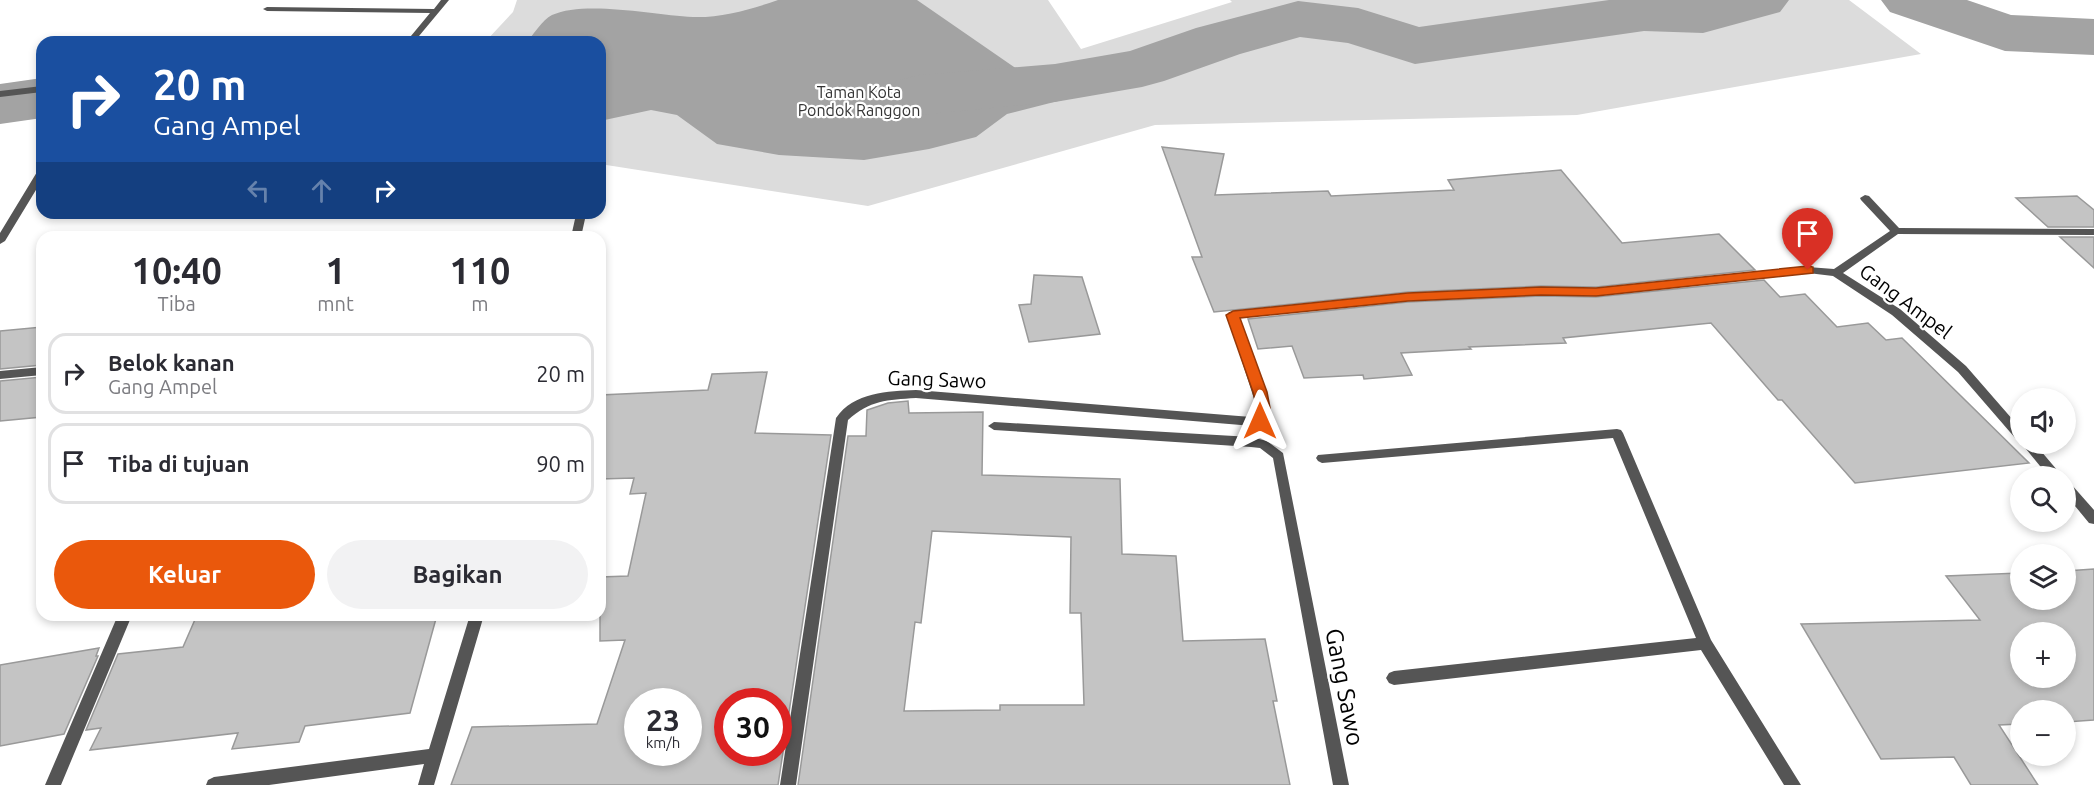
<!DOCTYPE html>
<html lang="id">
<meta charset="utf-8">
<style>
body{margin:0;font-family:Ubuntu,sans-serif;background:#f2f2f3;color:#2b2b33;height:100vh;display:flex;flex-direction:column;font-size:22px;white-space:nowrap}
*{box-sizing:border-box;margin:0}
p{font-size:20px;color:#7c7c81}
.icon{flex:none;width:33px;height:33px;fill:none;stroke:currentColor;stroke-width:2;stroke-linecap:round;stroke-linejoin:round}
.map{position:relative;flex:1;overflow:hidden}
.details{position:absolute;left:36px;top:231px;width:570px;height:390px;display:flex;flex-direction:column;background:#fff;border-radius:18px;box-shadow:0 3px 9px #0003}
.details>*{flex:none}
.banner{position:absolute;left:36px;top:36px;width:570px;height:183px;border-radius:18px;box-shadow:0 3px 9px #0003;background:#1a4fa0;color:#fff;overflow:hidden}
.tools{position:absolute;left:2010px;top:388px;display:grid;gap:12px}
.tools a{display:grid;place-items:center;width:66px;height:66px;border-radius:50%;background:#fff;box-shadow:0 3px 9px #0003;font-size:30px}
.speed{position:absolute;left:624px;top:688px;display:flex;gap:12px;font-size:30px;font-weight:700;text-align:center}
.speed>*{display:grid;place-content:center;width:78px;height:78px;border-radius:50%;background:#fff;box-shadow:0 3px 9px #0003;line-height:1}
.speed small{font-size:15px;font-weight:400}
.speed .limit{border:9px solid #d22;background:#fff;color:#111}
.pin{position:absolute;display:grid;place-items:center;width:51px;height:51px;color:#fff;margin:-62px -26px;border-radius:50% 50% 50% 0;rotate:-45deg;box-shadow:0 0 6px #0007}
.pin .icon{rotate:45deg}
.me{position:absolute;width:66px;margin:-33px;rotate:0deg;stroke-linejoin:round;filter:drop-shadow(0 0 4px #0008)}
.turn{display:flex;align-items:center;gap:21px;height:126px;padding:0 18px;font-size:27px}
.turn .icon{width:78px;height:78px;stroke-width:2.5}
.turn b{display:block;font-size:42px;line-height:51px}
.lanes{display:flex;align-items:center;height:57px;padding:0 18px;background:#0003;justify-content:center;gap:30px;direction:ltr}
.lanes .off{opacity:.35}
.eta{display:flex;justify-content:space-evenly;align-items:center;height:102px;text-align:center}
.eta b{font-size:36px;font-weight:600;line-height:42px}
.primary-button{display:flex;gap:12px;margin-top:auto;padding:12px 18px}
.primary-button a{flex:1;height:69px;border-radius:36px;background:#ea580c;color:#fff;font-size:24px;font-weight:600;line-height:69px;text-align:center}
.primary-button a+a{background:#f2f2f3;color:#2b2b33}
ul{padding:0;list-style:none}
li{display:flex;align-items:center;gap:18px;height:81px;margin:0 12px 9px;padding:0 6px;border:3px solid #e1e1e2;border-radius:18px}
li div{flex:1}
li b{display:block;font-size:22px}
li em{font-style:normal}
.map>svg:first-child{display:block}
</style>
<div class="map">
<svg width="2094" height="785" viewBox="0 0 2094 785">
<rect width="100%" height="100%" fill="#fff"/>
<path fill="#dcdcdc" d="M 517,0 L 1048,0 L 1081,49 L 1232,2 L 1230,0 L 1849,0 L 1921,54 L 1577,115 L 1155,125 L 868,206 L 600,164 L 600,42 L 485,42 L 513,12 Z"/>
<path fill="#a3a3a3" d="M 778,0 L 917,0 L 1062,100 L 1007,114 L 976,137 L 929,149 L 864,160 L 779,155 L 717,144 L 677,115 L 651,110 L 600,121 L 600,42 L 527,42 C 534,34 542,20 552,15 C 585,0 654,15 693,17 C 721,18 752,9 778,0 Z"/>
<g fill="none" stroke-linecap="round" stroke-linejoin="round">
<path fill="#a3a3a3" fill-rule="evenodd" d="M 1609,0 L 1789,0 L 1780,12 L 1703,33 L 1644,31 L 1415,64 L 1348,43 L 1300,37 L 1240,54 L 1164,81 L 1142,87 L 1055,102 L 919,115 L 896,109 L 886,95 L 896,81 L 919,75 L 1055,64 L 1130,51 L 1196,28 L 1298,1 L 1358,8 L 1419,27 Z
M 1881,0 L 1967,0 L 2011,15 L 2094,19 L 2094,55 L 2005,51 L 1890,12 Z
M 42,78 L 42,118 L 0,124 L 0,84 Z"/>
</g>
<path fill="#c4c4c4" stroke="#999" stroke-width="1.5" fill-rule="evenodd" d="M 1162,147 L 1224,154 L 1215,195 L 1328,191 L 1331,196 L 1454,190 L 1448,180 L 1561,170 L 1622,243 L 1719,234 L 1755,270 L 1596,287 L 1541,286 L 1408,292 L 1214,312 L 1192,257 L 1202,257 Z
M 2077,196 L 2094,210 L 2094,227 L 2048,227 L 2016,198 Z
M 2060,237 L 2094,237 L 2094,268 Z
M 1034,275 L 1082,277 L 1100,334 L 1029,342 L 1019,305 L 1031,304 Z
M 1764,280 L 1780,297 L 1805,294 L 1837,327 L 1868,323 L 1886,340 L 1902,338 L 2029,463 L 1855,483 L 1782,400 L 1778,400 L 1711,323 L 1563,338 L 1566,343 L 1469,347 L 1471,349 L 1401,353 L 1412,375 L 1364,379 L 1363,375 L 1304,378 L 1292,346 L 1258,349 L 1248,319 L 1408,302 L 1541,296 L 1596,297 Z
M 42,327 L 42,365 L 0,369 L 0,331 Z
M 767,372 L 755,433 L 831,435 L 778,785 L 451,785 L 472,727 L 597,724 L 625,640 L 600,641 L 600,577 L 628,576 L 646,493 L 630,494 L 634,478 L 600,479 L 600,395 L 708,390 L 712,374 ZM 638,702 L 688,702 L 688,753 L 638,753 ZM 728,702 L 778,702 L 778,753 L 728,753 Z
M 42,377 L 42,417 L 0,421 L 0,381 Z
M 908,401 L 909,413 L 983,412 L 982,475 L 1120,479 L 1122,554 L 1176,556 L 1183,641 L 1265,639 L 1277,701 L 1273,701 L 1290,785 L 798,785 L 848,436 L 866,436 L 867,410 L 888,403 ZM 932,531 L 1071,537 L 1070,613 L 1081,613 L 1084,705 L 1000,705 L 1000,710 L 904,711 L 915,622 L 921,623 Z
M 2094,569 L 2094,720 L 2066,722 L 2066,711 L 2020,711 L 2020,724 L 1999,725 L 2038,785 L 1971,785 L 1954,757 L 1881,759 L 1801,624 L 1980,620 L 1946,576 L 2020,573 L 2020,600 L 2066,600 L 2066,571 ZM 2020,633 L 2066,633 L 2066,678 L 2020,678 Z
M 197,615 L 437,615 L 410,713 L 305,726 L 299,742 L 232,749 L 238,733 L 90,750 L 101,728 L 86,730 L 118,654 L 183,647 Z
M 99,648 L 96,656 L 98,656 L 64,734 L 0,746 L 0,665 Z"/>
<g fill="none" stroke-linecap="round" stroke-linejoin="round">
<path fill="#555" fill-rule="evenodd" d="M 441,0 L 449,0 L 414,42 L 406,42 L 430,13 L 267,11 L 263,9 L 267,7 L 434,9 Z
M 42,86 L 42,92 L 0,97 L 0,91 Z
M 42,169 L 42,180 L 5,241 L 0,244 L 0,233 L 37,172 Z
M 1865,195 L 1869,196 L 1899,228 L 2094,229 L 2094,235 L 1898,234 L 1843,273 L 1900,309 L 1966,366 L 2020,428 L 2020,440 L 2016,439 L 1958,372 L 1892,315 L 1833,276 L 1808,273 L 1596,295 L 1541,294 L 1408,300 L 1240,318 L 1269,408 L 1267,420 L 1253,426 L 916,398 C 887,400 870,400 848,420 L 796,785 L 780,785 L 836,418 C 854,392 888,391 916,390 L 1251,417 L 1257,415 L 1257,408 L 1227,315 L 1229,312 L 1408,294 L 1541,288 L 1596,289 L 1808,267 L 1834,269 L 1890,231 L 1861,200 L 1860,198 Z
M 580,216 L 585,219 L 581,237 L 571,237 L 575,219 Z
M 42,367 L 42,375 L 0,379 L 0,371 Z
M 994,422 L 1251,437 L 1267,441 L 1283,453 L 1349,785 L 1333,785 L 1273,458 L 1260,448 L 1251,447 L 994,430 L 988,426 Z
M 1617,429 L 1621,430 L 1623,433 L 1711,640 L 1801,785 L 1784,785 L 1701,650 L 1394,685 L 1389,683 L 1386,678 L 1389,673 L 1394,671 L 1696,638 L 1613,438 L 1322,463 L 1318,461 L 1316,458 L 1318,455 Z
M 2022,444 L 2035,444 L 2063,477 L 2049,477 Z
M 2066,482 L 2071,484 L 2094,510 L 2094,524 L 2089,523 L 2066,495 Z
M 118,615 L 132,615 L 61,785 L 45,785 Z
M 470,615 L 484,615 L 434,785 L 418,785 L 424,764 L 269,785 L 206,785 L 208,780 L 214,777 L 429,749 Z"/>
</g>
<path fill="#ea580c" stroke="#983908" stroke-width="1.5" d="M 1808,266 L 1813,267 L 1813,273 L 1596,296 L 1541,295 L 1408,301 L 1240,318 L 1267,392 L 1270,408 L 1265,424 L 1260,426 L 1253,421 L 1257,408 L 1253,392 L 1226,315 L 1233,311 L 1408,293 L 1541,287 L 1596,288 Z"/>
<g text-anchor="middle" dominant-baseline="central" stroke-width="4.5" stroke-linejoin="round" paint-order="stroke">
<g font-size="16" fill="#333" stroke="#fff">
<text x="859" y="92">Taman Kota<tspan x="859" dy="18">Pondok Ranggon</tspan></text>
</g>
<g font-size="20" fill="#000" stroke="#fff">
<text transform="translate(1906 301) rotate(37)">Gang Ampel</text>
<text transform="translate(937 379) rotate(2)">Gang Sawo</text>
</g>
<g font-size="24" fill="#000" stroke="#fff">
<text transform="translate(1345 687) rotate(79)">Gang Sawo</text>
</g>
</g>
</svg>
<div class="tools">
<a><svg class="icon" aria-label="sound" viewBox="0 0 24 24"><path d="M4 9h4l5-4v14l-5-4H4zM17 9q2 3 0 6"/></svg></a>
<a><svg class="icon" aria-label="search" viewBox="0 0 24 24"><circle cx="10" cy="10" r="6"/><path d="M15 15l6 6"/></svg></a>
<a><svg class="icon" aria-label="layers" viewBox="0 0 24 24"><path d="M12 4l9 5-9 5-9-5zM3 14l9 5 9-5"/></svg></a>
<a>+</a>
<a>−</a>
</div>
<div class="speed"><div>23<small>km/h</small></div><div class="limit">30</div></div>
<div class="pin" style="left:1808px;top:270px;background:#d93025"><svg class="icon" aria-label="arrive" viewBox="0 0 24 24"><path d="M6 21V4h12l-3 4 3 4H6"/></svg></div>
<svg class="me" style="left:1260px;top:421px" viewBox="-20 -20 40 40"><path d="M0-17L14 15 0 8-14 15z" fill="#ea580c" stroke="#fff" stroke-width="4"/></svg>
<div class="banner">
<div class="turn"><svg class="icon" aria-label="right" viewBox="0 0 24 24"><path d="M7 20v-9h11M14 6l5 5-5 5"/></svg><div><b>20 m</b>Gang Ampel</div></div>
<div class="lanes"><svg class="icon off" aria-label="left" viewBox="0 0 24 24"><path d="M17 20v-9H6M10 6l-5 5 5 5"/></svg><svg class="icon off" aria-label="ahead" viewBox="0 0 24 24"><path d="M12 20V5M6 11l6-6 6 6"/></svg><svg class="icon" aria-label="right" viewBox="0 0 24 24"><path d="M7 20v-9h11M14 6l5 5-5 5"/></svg></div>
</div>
<section class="details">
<div class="eta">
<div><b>10:40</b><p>Tiba</p></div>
<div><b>1</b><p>mnt</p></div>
<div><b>110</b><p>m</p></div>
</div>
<ul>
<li><svg class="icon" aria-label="right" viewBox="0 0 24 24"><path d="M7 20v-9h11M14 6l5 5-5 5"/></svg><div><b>Belok kanan</b><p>Gang Ampel</p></div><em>20 m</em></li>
<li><svg class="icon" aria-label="arrive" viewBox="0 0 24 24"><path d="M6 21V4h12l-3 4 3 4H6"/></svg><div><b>Tiba di tujuan</b></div><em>90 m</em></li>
</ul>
<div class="primary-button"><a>Keluar</a><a>Bagikan</a></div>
</section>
</div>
